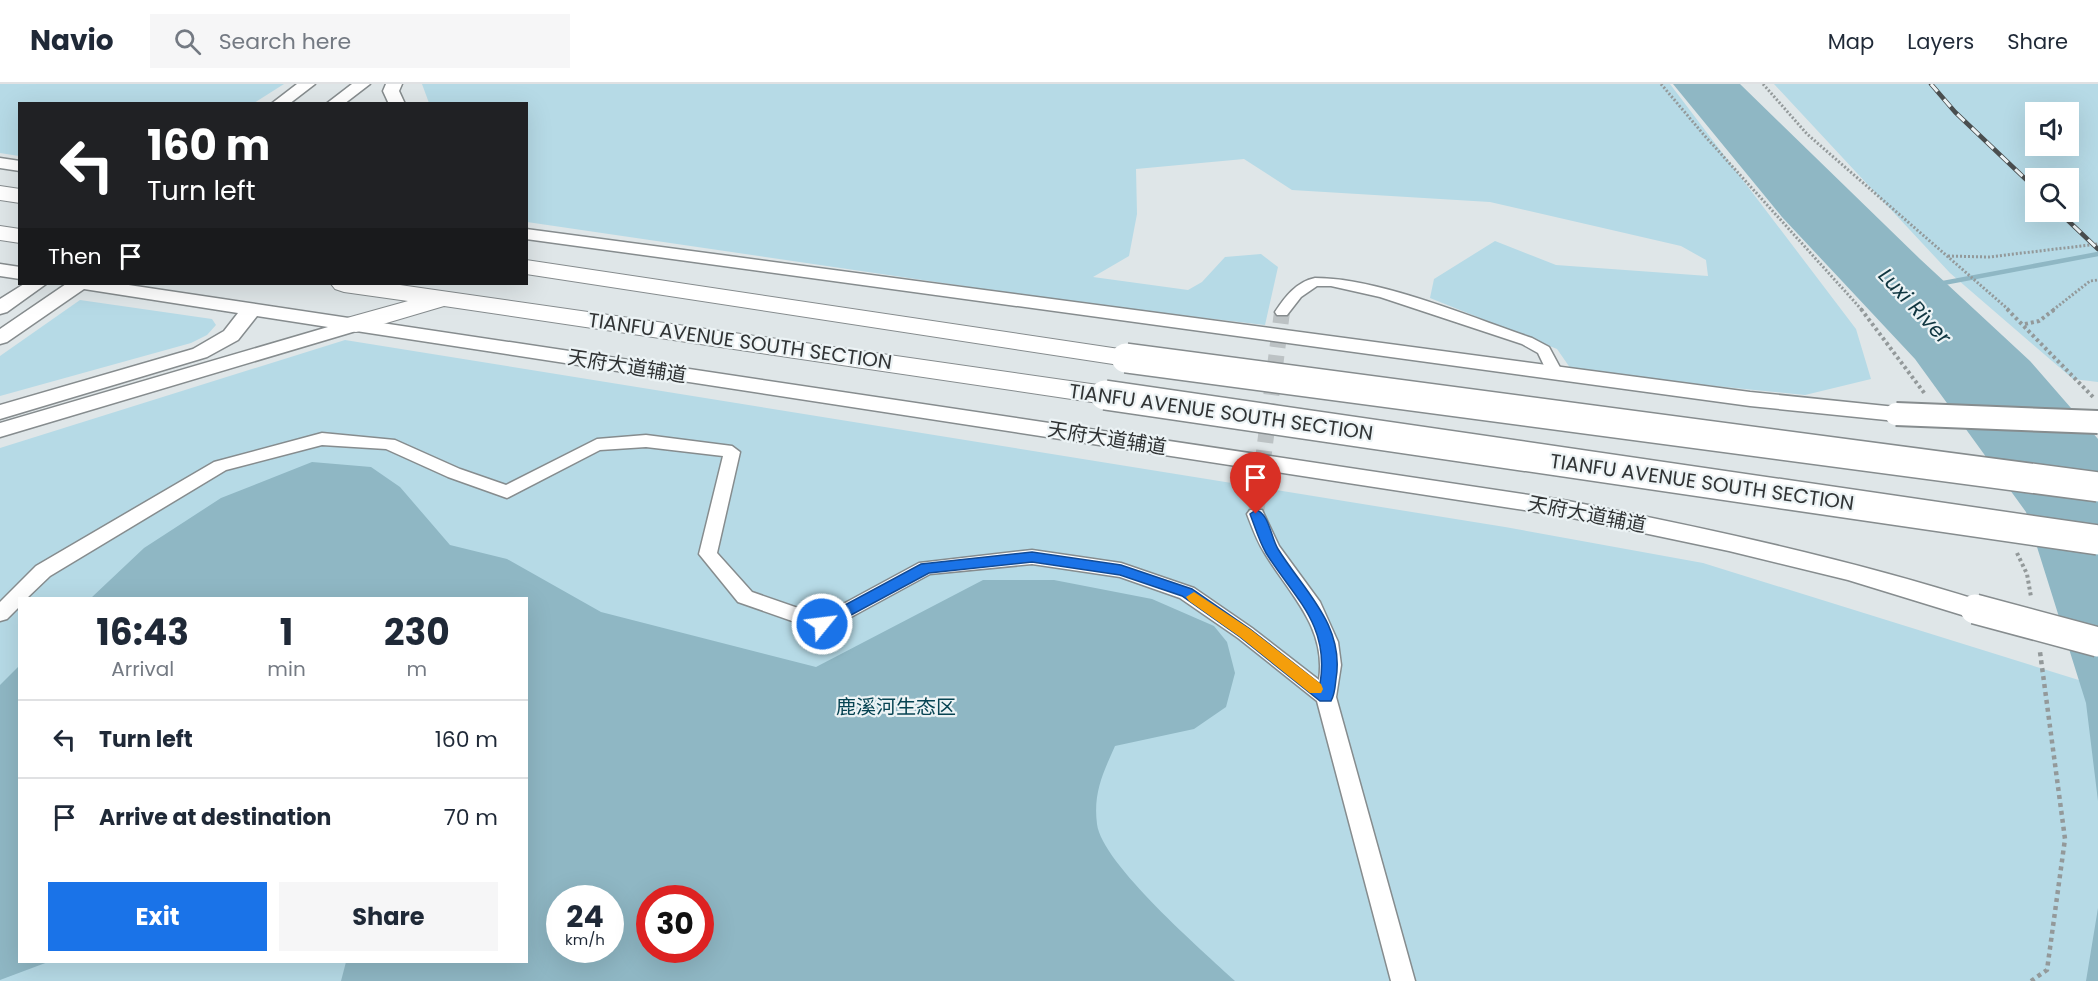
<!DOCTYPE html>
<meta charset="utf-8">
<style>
body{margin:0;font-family:Poppins,"Noto Sans SC",sans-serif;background:#f6f6f7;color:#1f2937;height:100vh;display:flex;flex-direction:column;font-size:22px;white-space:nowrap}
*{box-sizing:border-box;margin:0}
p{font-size:20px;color:#747a83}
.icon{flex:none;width:33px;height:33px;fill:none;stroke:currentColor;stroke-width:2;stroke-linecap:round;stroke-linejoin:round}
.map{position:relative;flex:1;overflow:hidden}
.panel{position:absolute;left:18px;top:513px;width:510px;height:366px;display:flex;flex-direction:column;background:#fff;border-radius:0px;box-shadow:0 6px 24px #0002}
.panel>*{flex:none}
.hud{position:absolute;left:18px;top:18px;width:510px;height:183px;border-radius:0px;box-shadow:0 6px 24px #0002;background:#202124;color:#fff;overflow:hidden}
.buttons{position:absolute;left:2025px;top:18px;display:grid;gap:12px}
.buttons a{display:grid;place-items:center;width:54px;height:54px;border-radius:0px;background:#fff;box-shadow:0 6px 24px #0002;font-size:30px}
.speed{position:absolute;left:546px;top:801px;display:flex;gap:12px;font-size:30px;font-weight:700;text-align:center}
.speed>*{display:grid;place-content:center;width:78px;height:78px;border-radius:50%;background:#fff;box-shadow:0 6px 24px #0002;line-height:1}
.speed small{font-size:15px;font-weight:400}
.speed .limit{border:9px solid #d22;background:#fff;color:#111}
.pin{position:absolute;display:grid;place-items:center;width:51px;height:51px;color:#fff;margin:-62px -26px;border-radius:50% 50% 50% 0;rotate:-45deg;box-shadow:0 0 6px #0007}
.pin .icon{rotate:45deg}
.me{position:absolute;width:66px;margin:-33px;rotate:61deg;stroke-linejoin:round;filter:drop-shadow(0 0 4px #0008)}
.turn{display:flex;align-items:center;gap:21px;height:126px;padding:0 30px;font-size:27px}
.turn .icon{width:78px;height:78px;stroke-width:2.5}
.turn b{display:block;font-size:42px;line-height:51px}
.then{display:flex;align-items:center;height:57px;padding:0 30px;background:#0003;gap:12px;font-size:22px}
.eta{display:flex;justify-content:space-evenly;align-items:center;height:102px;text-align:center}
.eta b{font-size:36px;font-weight:700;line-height:42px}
.button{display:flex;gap:12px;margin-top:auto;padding:12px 30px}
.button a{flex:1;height:69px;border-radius:0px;background:#1a73e8;color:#fff;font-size:24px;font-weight:700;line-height:69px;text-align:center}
.button a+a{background:#f6f6f7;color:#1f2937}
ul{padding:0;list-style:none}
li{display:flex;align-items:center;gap:18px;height:78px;padding:0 30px;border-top:2px solid #e0e1e3}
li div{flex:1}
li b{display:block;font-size:22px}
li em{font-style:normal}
header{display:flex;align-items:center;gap:36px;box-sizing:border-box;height:84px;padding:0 30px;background:#fff;border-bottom:2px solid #e0e1e3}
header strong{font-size:28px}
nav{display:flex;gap:33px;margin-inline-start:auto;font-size:21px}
.search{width:420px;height:54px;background:#f6f6f7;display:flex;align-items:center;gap:15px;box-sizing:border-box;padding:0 21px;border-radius:0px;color:#747a83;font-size:22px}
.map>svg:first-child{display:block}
</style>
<header>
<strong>Navio</strong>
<div class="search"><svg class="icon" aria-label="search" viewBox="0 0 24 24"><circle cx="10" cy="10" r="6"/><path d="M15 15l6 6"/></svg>Search here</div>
<nav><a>Map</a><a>Layers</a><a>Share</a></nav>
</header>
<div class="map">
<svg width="2098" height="897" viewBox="0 0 2098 897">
<rect width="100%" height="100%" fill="#dfe6e8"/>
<path fill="#b6dae6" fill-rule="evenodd" d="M 0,0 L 284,0 L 254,19 L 20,20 L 19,72 L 0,69 Z
M 422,0 L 1670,0 L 1856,245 L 1871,295 L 1805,311 L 1573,288 L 1557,265 L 1430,214 L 1434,195 L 1495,157 L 1556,181 L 1708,192 L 1706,176 L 1681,162 L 1490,118 L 1292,106 L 1244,75 L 1136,85 L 1137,130 L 1129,172 L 1093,193 L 1188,206 L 1202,198 L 1225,173 L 1261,170 L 1278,183 L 1265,241 L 1093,221 L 527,138 L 526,20 L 429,19 Z
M 1774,0 L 2098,0 L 2098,298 L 2073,295 L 1950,189 ZM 2036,28 L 2068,28 L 2068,62 L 2036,62 ZM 2036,94 L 2068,94 L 2068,128 L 2036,128 Z
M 80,216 L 212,235 L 216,241 L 207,251 L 191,259 L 0,312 L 0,272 Z
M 345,256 L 1505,443 L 1703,479 L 2098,602 L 2098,897 L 0,897 L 0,364 ZM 20,514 L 526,514 L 526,878 L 20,878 ZM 560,814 L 610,814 L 610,866 L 560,866 ZM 650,814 L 700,814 L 700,866 L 650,866 Z"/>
<path fill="#8fb7c4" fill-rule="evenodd" d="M 1673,0 L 1740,0 L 1920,175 L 2030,277 L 2098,355 L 2098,717 L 2086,619 L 2026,428 L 1915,275 L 1782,133 Z
M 312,378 L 371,383 L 400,403 L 450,461 L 507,475 L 601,528 L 816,583 L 983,496 L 1054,496 L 1152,515 L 1214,542 L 1227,558 L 1235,589 L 1226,623 L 1194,645 L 1115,662 C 1103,689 1093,709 1097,740 C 1102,780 1203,867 1235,897 L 341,897 L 346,878 L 526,878 L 526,514 L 91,514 L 144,464 L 221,414 ZM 560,814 L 610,814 L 610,866 L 560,866 ZM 650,814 L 700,814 L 700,866 L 650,866 Z
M 19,582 L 20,878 L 48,878 L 0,896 L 0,601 Z
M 2098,824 L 2098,897 L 2086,897 Z"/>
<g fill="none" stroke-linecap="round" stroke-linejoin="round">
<path stroke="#8fb7c4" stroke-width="4.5" d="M 1938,200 L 2098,170"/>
<path stroke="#bcc2c4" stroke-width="16" stroke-dasharray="16 8" stroke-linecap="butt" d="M 1256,430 L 1282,228"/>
<defs>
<path id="street" d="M 1315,194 C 1379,194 1470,233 1532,254 L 1549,263 L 1563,289 L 1555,294 L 1549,292 L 1538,269 L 1522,260 L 1380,213 L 1331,202 L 1317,202 L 1301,213 L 1287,231 L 1277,231 L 1275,228 C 1285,213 1296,198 1315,194 Z
M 322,349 L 395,356 L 460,385 L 506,401 L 597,355 L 646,351 L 732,362 L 740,368 L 717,469 L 752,508 L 821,532 L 919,479 L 1032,466 L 1121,479 L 1194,504 L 1252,544 L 1319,596 C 1327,543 1289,510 1264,468 C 1257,457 1252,443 1247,430 L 1250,426 L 1262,426 L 1279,462 L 1320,518 L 1338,558 L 1341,581 L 1336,613 L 1415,897 L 1391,897 L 1317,617 L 1238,554 L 1180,514 L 1120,493 L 1032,480 L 930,490 L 829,545 L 822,547 L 815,545 L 738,518 L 699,470 L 723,372 L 646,363 L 600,366 L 507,414 L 448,393 L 386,365 L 322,361 L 226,386 L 50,492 L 27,514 L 20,514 L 20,522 L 7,535 L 0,537 L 0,518 L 36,482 L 214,378 Z"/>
<path id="secondary" d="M 297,0 L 315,0 L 289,20 L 271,20 Z
M 352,0 L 370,0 L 344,20 L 326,20 Z
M 386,0 L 402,0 L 399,7 L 405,20 L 389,20 L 383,7 Z
M 0,74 L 20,77 L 20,87 L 0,84 Z
M 526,145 L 1750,308 L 1896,323 L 1904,325 L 1907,330 L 1904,335 L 1896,337 L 1750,322 L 526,155 Z
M 0,180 L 20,183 L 20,195 L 0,192 Z
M 24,200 L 46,200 L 7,228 L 0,230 L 0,215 Z
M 66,200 L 122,200 L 1563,416 C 1705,444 1846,474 1984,518 L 1988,525 L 1984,532 L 1975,535 L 1848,496 L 1729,467 L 1563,432 L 356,247 L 0,353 L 0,339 L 328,243 L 257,232 L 238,256 L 207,273 L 0,335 L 0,321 L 193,265 L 224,247 L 238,229 L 84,205 L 7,258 L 0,260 L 0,245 Z"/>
<path id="highway" d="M 0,102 L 20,105 L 20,119 L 0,116 Z
M 0,142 L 20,145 L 20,159 L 0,156 Z
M 526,176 L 1126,266 L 1136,268 L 1139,274 L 1136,280 L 1126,282 L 526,190 Z
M 331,200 L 393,200 L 1105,302 L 1115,305 L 1119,311 L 1115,317 L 1105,320 L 444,222 L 356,248 L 347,246 L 343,240 L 347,234 L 408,217 L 344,208 L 335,205 Z"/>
</defs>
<use href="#street" stroke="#868c8e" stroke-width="3"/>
<use href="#secondary" stroke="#868c8e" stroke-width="3"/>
<use href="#highway" stroke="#868c8e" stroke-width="2"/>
<path stroke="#93999a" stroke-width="3" stroke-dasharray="2 2" stroke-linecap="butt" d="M 1661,0 L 1704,51 L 1862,226
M 1763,0 L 1807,50 L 2009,226
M 1948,172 L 1989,173 L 2098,160
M 2053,226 L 2090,197 L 2098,196"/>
<path stroke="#93999a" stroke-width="4" stroke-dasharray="3 3" stroke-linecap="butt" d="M 1861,225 L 1925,310
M 2007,225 L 2095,315
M 2025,240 L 2039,237 L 2055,225
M 2017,469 L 2027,490 L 2031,513"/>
<path stroke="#93999a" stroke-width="4.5" stroke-dasharray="4 4" stroke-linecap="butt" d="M 2031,897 L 2047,886 L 2065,755 L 2040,568"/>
<use href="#street" fill="#fff" fill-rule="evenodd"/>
<use href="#secondary" fill="#fff" fill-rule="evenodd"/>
<use href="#highway" fill="#fff" fill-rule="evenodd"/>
<defs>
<path id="rail" d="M 1931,0 L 1955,28 L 2036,105
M 2059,128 L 2098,165"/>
</defs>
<use href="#rail" stroke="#4a4e4f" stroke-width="4.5"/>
<use href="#rail" stroke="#ecf3f5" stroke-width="3" stroke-dasharray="10" stroke-linecap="butt"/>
<defs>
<path id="secondary-bridge-far1" d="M 1896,330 L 2098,338"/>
<path id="secondary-bridge" d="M 1975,525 L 2098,558"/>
<path id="highway-bridge" d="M 1126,274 L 2098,403
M 1105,311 L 2098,456"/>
</defs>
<use href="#secondary-bridge-far1" stroke="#868c8e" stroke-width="26" stroke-linecap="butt"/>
<use href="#secondary-bridge" stroke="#868c8e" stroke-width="32" stroke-linecap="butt"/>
<use href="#highway-bridge" stroke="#868c8e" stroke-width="32" stroke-linecap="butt"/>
<use href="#secondary-bridge-far1" stroke="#fff" stroke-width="22"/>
<use href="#secondary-bridge" stroke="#fff" stroke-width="29"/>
<use href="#highway-bridge" stroke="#fff" stroke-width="29"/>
</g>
<path fill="#1a73e8" stroke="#114b97" stroke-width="1.5" d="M 1256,426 C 1269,429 1271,454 1278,465 C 1304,507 1345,541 1336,595 C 1335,603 1335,610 1331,617 L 1320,617 L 1240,553 L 1182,512 L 1120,491 L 1032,478 L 929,489 L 827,544 L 817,544 L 815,540 L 817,536 L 921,480 L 1032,468 L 1121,481 L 1192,505 L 1250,545 L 1320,600 C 1330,540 1294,514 1266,469 C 1259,457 1255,443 1250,430 Z"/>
<path fill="#f59e0b" d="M 1194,508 L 1250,545 L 1321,600 L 1323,605 L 1321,609 L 1310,609 L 1240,553 L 1189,517 L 1186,513 Z"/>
<g text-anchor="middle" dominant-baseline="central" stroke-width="4.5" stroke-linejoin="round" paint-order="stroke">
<g font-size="20" fill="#303334" stroke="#ecf3f5">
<text transform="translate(740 257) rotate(8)">TIANFU AVENUE SOUTH SECTION</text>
<text transform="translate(627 282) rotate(9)">天府大道辅道</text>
<text transform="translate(1221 328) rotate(8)">TIANFU AVENUE SOUTH SECTION</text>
<text transform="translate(1107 354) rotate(9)">天府大道辅道</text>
<text transform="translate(1702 398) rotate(8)">TIANFU AVENUE SOUTH SECTION</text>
<text transform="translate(1587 430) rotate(11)">天府大道辅道</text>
</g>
<g font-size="20" fill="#064352" stroke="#ecf3f5">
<text x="896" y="623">鹿溪河生态区</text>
</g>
<g font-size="21" font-style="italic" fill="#103640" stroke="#ecf3f5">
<text transform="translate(1915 222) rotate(47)">Luxi River</text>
</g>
</g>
</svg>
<div class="buttons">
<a><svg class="icon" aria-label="sound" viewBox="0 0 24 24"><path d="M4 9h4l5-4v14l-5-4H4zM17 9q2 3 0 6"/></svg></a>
<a><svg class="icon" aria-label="search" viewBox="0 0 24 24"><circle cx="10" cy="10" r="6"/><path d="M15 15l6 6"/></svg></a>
</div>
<div class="speed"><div>24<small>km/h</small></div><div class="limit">30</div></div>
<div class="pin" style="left:1256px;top:430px;background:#d93025"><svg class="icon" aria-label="arrive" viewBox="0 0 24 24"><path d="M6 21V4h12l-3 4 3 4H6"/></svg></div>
<svg class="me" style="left:822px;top:540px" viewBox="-20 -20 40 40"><circle r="17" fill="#1a73e8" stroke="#fff" stroke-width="3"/><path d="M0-11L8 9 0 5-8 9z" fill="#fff"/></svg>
<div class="hud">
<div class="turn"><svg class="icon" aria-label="left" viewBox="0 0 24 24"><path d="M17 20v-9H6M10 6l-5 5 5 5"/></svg><div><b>160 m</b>Turn left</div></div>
<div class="then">Then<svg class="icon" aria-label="arrive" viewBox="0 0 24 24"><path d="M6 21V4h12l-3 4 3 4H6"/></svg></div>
</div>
<section class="panel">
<div class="eta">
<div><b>16:43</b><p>Arrival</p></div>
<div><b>1</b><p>min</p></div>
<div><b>230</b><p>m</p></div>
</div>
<ul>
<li><svg class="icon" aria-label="left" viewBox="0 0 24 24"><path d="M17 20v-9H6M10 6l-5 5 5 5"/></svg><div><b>Turn left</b></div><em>160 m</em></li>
<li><svg class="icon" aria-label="arrive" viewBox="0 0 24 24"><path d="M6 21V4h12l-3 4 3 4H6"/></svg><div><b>Arrive at destination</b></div><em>70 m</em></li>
</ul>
<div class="button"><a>Exit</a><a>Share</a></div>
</section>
</div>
